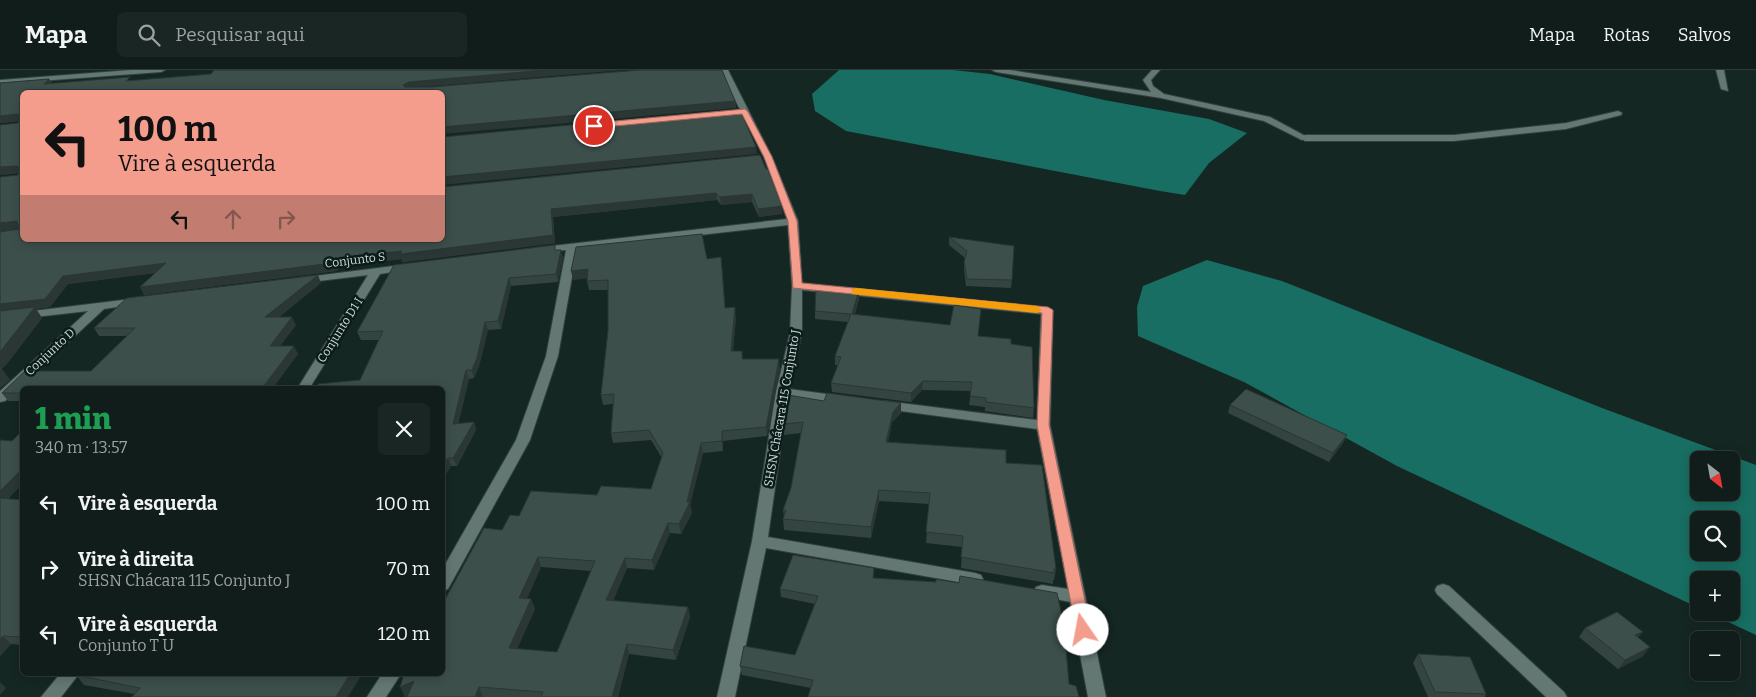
<!DOCTYPE html>
<html lang="pt">
<meta charset="utf-8">
<style>
body{margin:0;font-family:Bitter,serif;background:#192623;color:#f1f3f6;height:100vh;display:flex;flex-direction:column;font-size:19px;white-space:nowrap}
*{box-sizing:border-box;margin:0}
p{font-size:16px;color:#9ca2a2}
.icon{flex:none;width:28px;height:28px;fill:none;stroke:currentColor;stroke-width:2;stroke-linecap:round;stroke-linejoin:round}
.map{position:relative;flex:1;overflow:hidden}
.side{position:absolute;left:20px;top:316px;width:425px;height:290px;display:flex;flex-direction:column;background:#101d1a;border-radius:8px;box-shadow:0 2px 12px #0003,0 0 0 1px #303b39}
.side>*{flex:none}
.top-card{position:absolute;left:20px;top:20px;width:425px;height:152px;border-radius:8px;box-shadow:0 2px 12px #0003,0 0 0 1px #303b39;background:#f49d8d;color:#111;overflow:hidden}
.needle{width:32px;rotate:149deg}
.buttons{position:absolute;left:1690px;top:381px;display:grid;gap:10px}
.buttons a{display:grid;place-items:center;width:50px;height:50px;border-radius:8px;background:#101d1a;box-shadow:0 2px 12px #0003,0 0 0 1px #303b39;font-size:25px}
.pin{position:absolute;display:grid;place-items:center;width:42px;height:42px;color:#fff;margin:-21px;border:2px solid #fff;border-radius:50%;box-shadow:0 1px 5px #0007}
.me{position:absolute;width:55px;margin:-28px;rotate:348deg;stroke-linejoin:round;filter:drop-shadow(0 0 4px #0008)}
.turn{display:flex;align-items:center;gap:18px;height:105px;padding:0 15px;font-size:22px}
.turn .icon{width:65px;height:65px;stroke-width:2.5}
.turn b{display:block;font-size:35px;line-height:42px}
.lanes{display:flex;align-items:center;height:48px;padding:0 15px;background:#0003;justify-content:center;gap:25px;direction:ltr}
.lanes .off{opacity:.35}
.round{display:grid;place-items:center;flex:none;width:52px;height:52px;border-radius:8px;background:#192623}
.headline{display:flex;align-items:center;justify-content:space-between;height:85px;padding:0 15px}
h1{font-size:30px;font-weight:800;line-height:38px;color:#1e9e55}
ul{padding:0;list-style:none}
li{display:flex;align-items:center;gap:15px;height:65px;padding:0 15px}
li div{flex:1}
li b{display:block;font-size:19px}
li em{font-style:normal}
header{display:flex;align-items:center;gap:30px;box-sizing:border-box;height:70px;padding:0 25px;background:#101d1a;border-bottom:1px solid #303b39}
header strong{font-size:24px}
nav{display:flex;gap:28px;margin-inline-start:auto;font-size:18px}
.search{width:350px;height:45px;background:#192623;display:flex;align-items:center;gap:12px;box-sizing:border-box;padding:0 18px;border-radius:8px;color:#9ca2a2;font-size:19px}
.map>svg:first-child{display:block}
</style>
<header>
<strong>Mapa</strong>
<div class="search"><svg class="icon" aria-label="search" viewBox="0 0 24 24"><circle cx="10" cy="10" r="6"/><path d="M15 15l6 6"/></svg>Pesquisar aqui</div>
<nav><a>Mapa</a><a>Rotas</a><a>Salvos</a></nav>
</header>
<div class="map">
<svg width="1756" height="627" viewBox="0 0 1756 627">
<rect width="100%" height="100%" fill="#152723"/>
<path fill="#186e62" fill-rule="evenodd" d="M 839,0 L 953,0 L 990,4 L 1104,30 L 1209,49 L 1247,63 L 1209,93 L 1185,125 L 1160,121 L 846,61 L 815,41 L 812,24 Z
M 1207,190 L 1282,211 L 1602,338 L 1756,395 L 1756,565 L 1709,543 L 1731,542 L 1731,510 L 1699,510 L 1699,538 L 1397,396 L 1244,312 L 1138,266 L 1137,237 L 1143,216 ZM 1699,390 L 1731,390 L 1731,422 L 1699,422 ZM 1699,450 L 1731,450 L 1731,482 L 1699,482 Z"/>
<g fill="none" stroke-linecap="round" stroke-linejoin="round">
<defs>
<path id="service" d="M 1716,0 L 1724,0 L 1728,21 L 1721,19 Z
M 1618,41 L 1622,43 L 1621,45 L 1566,59 L 1454,71 L 1305,71 L 1301,68 L 1305,65 L 1454,65 L 1566,53 Z"/>
<path id="minor" d="M 131,0 L 165,0 L 161,2 L 0,14 L 0,10 Z
M 720,0 L 728,0 L 772,87 L 798,151 L 802,213 L 1047,238 L 1053,241 L 1050,355 L 1106,627 L 1088,627 L 1070,532 L 1036,525 L 1034,521 L 1036,517 L 1042,515 L 1068,519 L 1037,359 L 885,339 L 879,335 L 885,331 L 1037,350 L 1041,244 L 802,220 L 802,263 L 789,319 L 842,326 L 848,330 L 842,334 L 788,327 L 768,467 L 975,503 L 981,505 L 983,509 L 981,513 L 975,515 L 766,478 L 735,627 L 717,627 L 752,471 L 776,322 L 790,263 L 792,216 L 788,155 L 577,179 L 558,286 L 530,370 L 448,519 L 442,521 L 442,500 L 516,370 L 546,286 L 566,180 L 538,183 L 534,182 L 534,178 L 787,149 L 764,87 Z
M 992,0 L 1010,0 L 1151,22 L 1143,10 L 1152,0 L 1160,0 L 1151,10 L 1153,16 L 1164,24 L 1270,47 L 1309,68 L 1302,70 L 1264,51 L 1161,28 L 996,2 Z
M 409,194 L 413,195 L 413,199 L 380,204 L 309,319 L 297,319 L 368,205 L 303,213 L 299,212 L 298,210 L 299,208 Z
M 139,228 L 145,231 L 143,233 L 104,239 L 5,331 L 0,332 L 0,321 L 88,241 L 0,251 L 0,245 Z
M 1443,514 L 1449,516 L 1564,622 L 1567,627 L 1546,627 L 1437,524 L 1435,520 L 1437,516 Z
M 60,604 L 79,604 L 61,627 L 41,627 Z
M 382,604 L 401,604 L 386,627 L 367,627 Z"/>
</defs>
<use href="#service" stroke="#33403e" stroke-width="2"/>
<use href="#minor" stroke="#33403e" stroke-width="2"/>
<use href="#service" fill="#637773" fill-rule="evenodd"/>
<use href="#minor" fill="#637773" fill-rule="evenodd"/>
</g>
<path fill="#344440" fill-rule="evenodd" d="M 49,9 L 52,13 L 131,10 L 422,17 L 735,31 L 736,38 L 442,22 L 22,170 L 760,85 L 782,144 L 759,147 L 752,132 L 721,135 L 717,130 L 553,147 L 555,173 L 403,192 L 401,189 L 342,196 L 336,201 L 144,225 L 155,203 L 68,214 L 50,237 L 36,239 L 42,248 L 6,295 L 1,299 L 2,299 L 10,310 L 0,318 L 0,162 L 14,160 L 0,162 L 0,107 L 18,105 L 18,103 L 0,105 L 0,55 L 18,53 L 18,51 L 0,53 L 0,13 Z
M 949,167 L 1012,210 L 1011,218 L 966,216 L 964,200 L 965,188 L 949,175 Z
M 556,180 L 563,187 L 558,212 L 511,216 L 501,259 L 488,260 L 479,296 L 474,308 L 469,309 L 458,354 L 474,352 L 476,360 L 457,396 L 451,396 L 442,410 L 442,319 L 379,270 L 361,270 L 357,262 Z
M 707,189 L 722,196 L 725,238 L 736,247 L 733,281 L 742,281 L 743,289 L 780,298 L 767,366 L 723,371 L 723,381 L 703,383 L 690,435 L 692,443 L 681,464 L 670,463 L 654,500 L 627,498 L 613,531 L 688,537 L 690,547 L 676,590 L 629,584 L 618,627 L 407,627 L 407,626 L 405,627 L 502,460 L 519,446 L 597,425 L 651,419 L 662,388 L 651,370 L 613,373 L 611,363 L 613,334 L 603,335 L 601,325 L 608,261 L 608,220 L 589,220 L 587,211 L 588,208 L 573,210 ZM 541,497 L 591,501 L 557,582 L 517,579 L 535,539 L 531,529 L 527,528 Z
M 321,213 L 279,247 L 296,255 L 280,276 L 298,284 L 272,319 L 22,319 L 22,331 L 8,331 L 2,323 L 91,301 L 127,266 L 99,266 L 94,258 Z
M 859,220 L 859,229 L 855,244 L 978,266 L 1011,274 L 1034,338 L 1033,348 L 985,341 L 985,337 L 969,335 L 971,321 L 922,320 L 911,332 L 832,322 L 831,313 L 838,295 L 835,295 L 835,286 L 848,252 L 815,249 L 815,241 Z
M 824,331 L 901,333 L 901,343 L 892,352 L 888,372 L 1006,393 L 1056,499 L 1054,510 L 1053,510 L 1053,514 L 961,498 L 962,477 L 926,473 L 929,434 L 879,431 L 871,468 L 784,460 L 783,449 L 784,446 L 783,440 L 791,418 L 801,363 L 784,365 L 784,354 Z
M 1230,335 L 1347,365 L 1343,373 L 1329,392 L 1228,343 Z
M 22,361 L 22,414 L 8,429 L 22,430 L 22,575 L 11,574 L 0,586 L 0,370 L 12,371 Z
M 874,508 L 935,512 L 959,513 L 1057,523 L 811,618 L 742,605 L 740,596 L 795,585 L 815,534 L 781,527 L 780,519 Z
M 1585,558 L 1638,568 L 1643,586 L 1618,599 L 1579,567 Z
M 1418,584 L 1486,624 L 1485,627 L 1428,627 L 1413,593 Z
M 362,604 L 134,624 L 84,615 L 76,605 Z"/>
<path fill="#2a3734" d="M 546,0 L 624,0 L 411,18 L 405,22 L 403,15 L 409,12 Z
M 49,9 L 53,16 L 44,14 Z
M 735,31 L 736,38 L 442,64 L 442,57 Z
M 18,44 L 22,51 L 0,53 L 0,46 Z
M 756,77 L 757,84 L 442,115 L 442,107 Z
M 17,96 L 22,103 L 0,105 L 0,97 Z
M 716,123 L 717,130 L 553,147 L 555,173 L 403,192 L 401,189 L 342,196 L 336,201 L 144,225 L 140,217 L 338,188 L 551,139 Z
M 752,124 L 752,132 L 721,135 L 720,127 Z
M 782,136 L 782,144 L 759,147 L 758,139 Z
M 17,151 L 22,159 L 0,162 L 0,153 Z
M 561,180 L 563,187 L 558,212 L 556,204 Z
M 166,193 L 170,201 L 68,214 L 50,237 L 36,239 L 42,248 L 6,295 L 0,299 L 0,228 L 63,206 Z
M 588,199 L 590,208 L 573,210 L 571,201 Z
M 318,205 L 321,213 L 268,255 L 265,247 Z
M 509,208 L 511,216 L 501,259 L 498,251 Z
M 859,220 L 859,229 L 852,253 L 852,244 Z
M 735,237 L 736,247 L 732,291 L 731,281 Z
M 292,247 L 296,255 L 274,284 L 270,276 Z
M 485,252 L 488,260 L 479,296 L 474,308 L 472,300 Z
M 294,276 L 298,284 L 272,319 L 264,319 L 263,317 Z
M 779,289 L 780,298 L 767,366 L 766,357 Z
M 2,299 L 10,310 L 0,318 L 0,300 Z
M 466,300 L 469,309 L 456,363 L 453,354 Z
M 923,311 L 922,320 L 911,332 L 911,323 Z
M 901,333 L 901,343 L 892,352 L 886,383 L 886,372 L 893,342 Z
M 474,352 L 476,360 L 457,396 L 453,388 Z
M 722,361 L 723,371 L 723,381 L 722,371 Z
M 1347,365 L 1343,373 L 1329,392 L 1333,383 Z
M 701,373 L 703,383 L 690,435 L 692,443 L 681,464 L 679,454 L 687,432 Z
M 448,388 L 451,396 L 442,410 L 442,396 Z
M 22,399 L 22,414 L 0,436 L 0,421 Z
M 879,420 L 879,431 L 871,468 L 871,457 Z
M 668,453 L 670,463 L 654,500 L 652,490 Z
M 538,487 L 541,497 L 523,538 L 519,528 Z
M 625,488 L 627,498 L 609,540 L 606,530 Z
M 531,529 L 535,539 L 513,588 L 509,578 Z
M 688,537 L 690,547 L 676,590 L 673,580 Z
M 1643,562 L 1636,570 L 1635,565 Z
M 3,566 L 11,574 L 0,586 L 0,569 Z
M 627,574 L 629,584 L 618,627 L 612,627 Z
M 1650,577 L 1643,586 L 1618,599 L 1625,590 Z
M 350,604 L 362,604 L 348,627 L 336,627 Z
M 414,611 L 420,621 L 405,627 L 400,617 Z
M 0,612 L 6,618 L 0,625 Z
M 479,617 L 483,627 L 475,627 Z"/>
<path fill="#3c4f4b" stroke="#2a3734" fill-rule="evenodd" d="M 214,0 L 546,0 L 409,12 L 403,15 L 405,17 L 431,17 L 640,0 L 722,0 L 735,31 L 442,57 L 442,22 L 22,22 L 22,170 L 442,170 L 442,117 L 760,85 L 766,99 L 768,99 L 782,136 L 758,139 L 752,124 L 720,127 L 716,123 L 551,139 L 553,165 L 400,184 L 402,181 L 338,188 L 333,193 L 140,217 L 166,193 L 63,206 L 45,229 L 0,234 L 0,229 L 1,228 L 0,228 L 0,162 L 19,159 L 17,151 L 0,153 L 0,107 L 18,105 L 19,98 L 17,96 L 0,97 L 0,55 L 18,53 L 20,46 L 18,44 L 0,46 L 0,13 L 49,9 L 44,14 L 130,7 L 126,11 L 211,4 Z
M 740,39 L 756,77 L 442,107 L 442,67 Z
M 702,164 L 707,189 L 721,187 L 725,238 L 735,237 L 731,281 L 742,281 L 742,289 L 779,289 L 766,357 L 722,361 L 722,371 L 701,373 L 687,432 L 690,432 L 679,454 L 668,453 L 652,490 L 625,488 L 606,530 L 688,537 L 673,580 L 627,574 L 612,627 L 541,627 L 543,622 L 479,617 L 475,627 L 407,627 L 414,611 L 400,617 L 404,604 L 442,604 L 442,535 L 484,458 L 502,460 L 510,445 L 519,446 L 531,421 L 597,425 L 601,416 L 651,419 L 663,383 L 649,360 L 611,363 L 614,324 L 601,325 L 608,261 L 608,210 L 587,211 L 588,199 L 571,201 L 576,177 ZM 538,487 L 595,491 L 557,582 L 509,578 L 531,529 L 519,528 Z
M 949,167 L 1014,176 L 1012,210 L 967,209 L 964,192 L 967,181 Z
M 555,175 L 555,180 L 561,180 L 556,204 L 509,208 L 498,251 L 485,252 L 477,288 L 472,300 L 466,300 L 453,354 L 474,352 L 453,388 L 448,388 L 442,396 L 442,319 L 315,319 L 318,314 L 360,310 L 383,261 L 357,262 L 394,195 Z
M 318,205 L 265,247 L 292,247 L 270,276 L 294,276 L 263,317 L 233,317 L 232,319 L 22,319 L 22,323 L 2,323 L 25,301 L 91,301 L 135,258 L 94,258 L 127,228 Z
M 816,216 L 859,220 L 852,244 L 950,255 L 954,235 L 981,239 L 978,266 L 1011,269 L 1011,274 L 1032,277 L 1034,338 L 986,332 L 986,328 L 970,326 L 972,312 L 923,311 L 911,323 L 831,313 L 841,287 L 835,286 L 851,244 L 815,241 Z
M 35,237 L 0,282 L 0,241 Z
M 1246,319 L 1347,365 L 1333,383 L 1230,335 Z
M 827,323 L 901,333 L 893,342 L 886,372 L 1006,380 L 1006,393 L 1042,395 L 1056,499 L 1054,499 L 1054,503 L 961,487 L 963,466 L 926,462 L 930,423 L 879,420 L 871,457 L 783,449 L 786,440 L 783,440 L 791,418 L 803,352 L 784,354 L 788,325 L 824,331 Z
M 22,361 L 22,399 L 0,421 L 0,370 L 12,371 Z
M 0,428 L 22,430 L 22,567 L 3,566 L 0,569 Z
M 793,485 L 874,498 L 873,508 L 936,512 L 936,509 L 959,513 L 960,506 L 1057,523 L 1064,555 L 1069,614 L 1076,616 L 1079,627 L 808,627 L 813,610 L 740,596 L 744,576 L 795,585 L 818,526 L 780,519 Z
M 1617,542 L 1643,562 L 1635,565 L 1650,577 L 1625,590 L 1585,558 Z
M 1418,584 L 1470,587 L 1486,624 L 1435,622 Z
M 77,604 L 350,604 L 336,627 L 132,627 L 140,618 L 76,605 Z"/>
<path fill="#f49d8d" stroke="#9f665c" d="M 745,39 L 748,42 L 772,87 L 797,151 L 802,213 L 1048,237 L 1053,240 L 1049,355 L 1091,560 L 1089,565 L 1083,567 L 1078,565 L 1076,560 L 1037,355 L 1042,243 L 793,218 L 788,151 L 764,87 L 742,44 L 594,58 L 590,56 L 594,53 Z"/>
<path fill="#f59e0b" d="M 856,218 L 1037,236 L 1042,240 L 1037,243 L 852,224 L 852,219 Z"/>
<g text-anchor="middle" dominant-baseline="central" stroke-width="5" stroke-linejoin="round" paint-order="stroke">
<g font-size="12" fill="#d0dbd8" stroke="#0b1d1a">
<text transform="translate(355 190) rotate(-7)">Conjunto S</text>
<text transform="translate(340 260) rotate(-58)">Conjunto D1 I</text>
<text transform="translate(50 282) rotate(-43)">Conjunto D</text>
<text transform="translate(782 338) rotate(-80)">SHSN Chácara 115 Conjunto J</text>
</g>
</g>
</svg>
<div class="buttons">
<a><svg class="needle" viewBox="-14 -14 28 28"><path d="M0-13l5 13h-10z" fill="#e53935"/><path d="M0 13l5-13h-10z" fill="#9ca2a2"/></svg></a>
<a><svg class="icon" aria-label="search" viewBox="0 0 24 24"><circle cx="10" cy="10" r="6"/><path d="M15 15l6 6"/></svg></a>
<a>+</a>
<a>−</a>
</div>
<div class="pin" style="left:594px;top:56px;background:#d93025"><svg class="icon" aria-label="arrive" viewBox="0 0 24 24"><path d="M6 21V4h12l-3 4 3 4H6"/></svg></div>
<svg class="me" style="left:1083px;top:560px" viewBox="-20 -20 40 40"><circle r="19" fill="#fff"/><path d="M0-13L10 11 0 6-10 11z" fill="#f49d8d"/></svg>
<div class="top-card">
<div class="turn"><svg class="icon" aria-label="left" viewBox="0 0 24 24"><path d="M17 20v-9H6M10 6l-5 5 5 5"/></svg><div><b>100 m</b>Vire à esquerda</div></div>
<div class="lanes"><svg class="icon" aria-label="left" viewBox="0 0 24 24"><path d="M17 20v-9H6M10 6l-5 5 5 5"/></svg><svg class="icon off" aria-label="ahead" viewBox="0 0 24 24"><path d="M12 20V5M6 11l6-6 6 6"/></svg><svg class="icon off" aria-label="right" viewBox="0 0 24 24"><path d="M7 20v-9h11M14 6l5 5-5 5"/></svg></div>
</div>
<section class="side">
<div class="headline"><div><h1>1 min</h1><p>340 m · 13:57</p></div><a class="round"><svg class="icon" aria-label="close" viewBox="0 0 24 24"><path d="M6 6l12 12M18 6L6 18"/></svg></a></div>
<ul>
<li><svg class="icon" aria-label="left" viewBox="0 0 24 24"><path d="M17 20v-9H6M10 6l-5 5 5 5"/></svg><div><b>Vire à esquerda</b></div><em>100 m</em></li>
<li><svg class="icon" aria-label="right" viewBox="0 0 24 24"><path d="M7 20v-9h11M14 6l5 5-5 5"/></svg><div><b>Vire à direita</b><p>SHSN Chácara 115 Conjunto J</p></div><em>70 m</em></li>
<li><svg class="icon" aria-label="left" viewBox="0 0 24 24"><path d="M17 20v-9H6M10 6l-5 5 5 5"/></svg><div><b>Vire à esquerda</b><p>Conjunto T U</p></div><em>120 m</em></li>
</ul>
</section>
</div>
